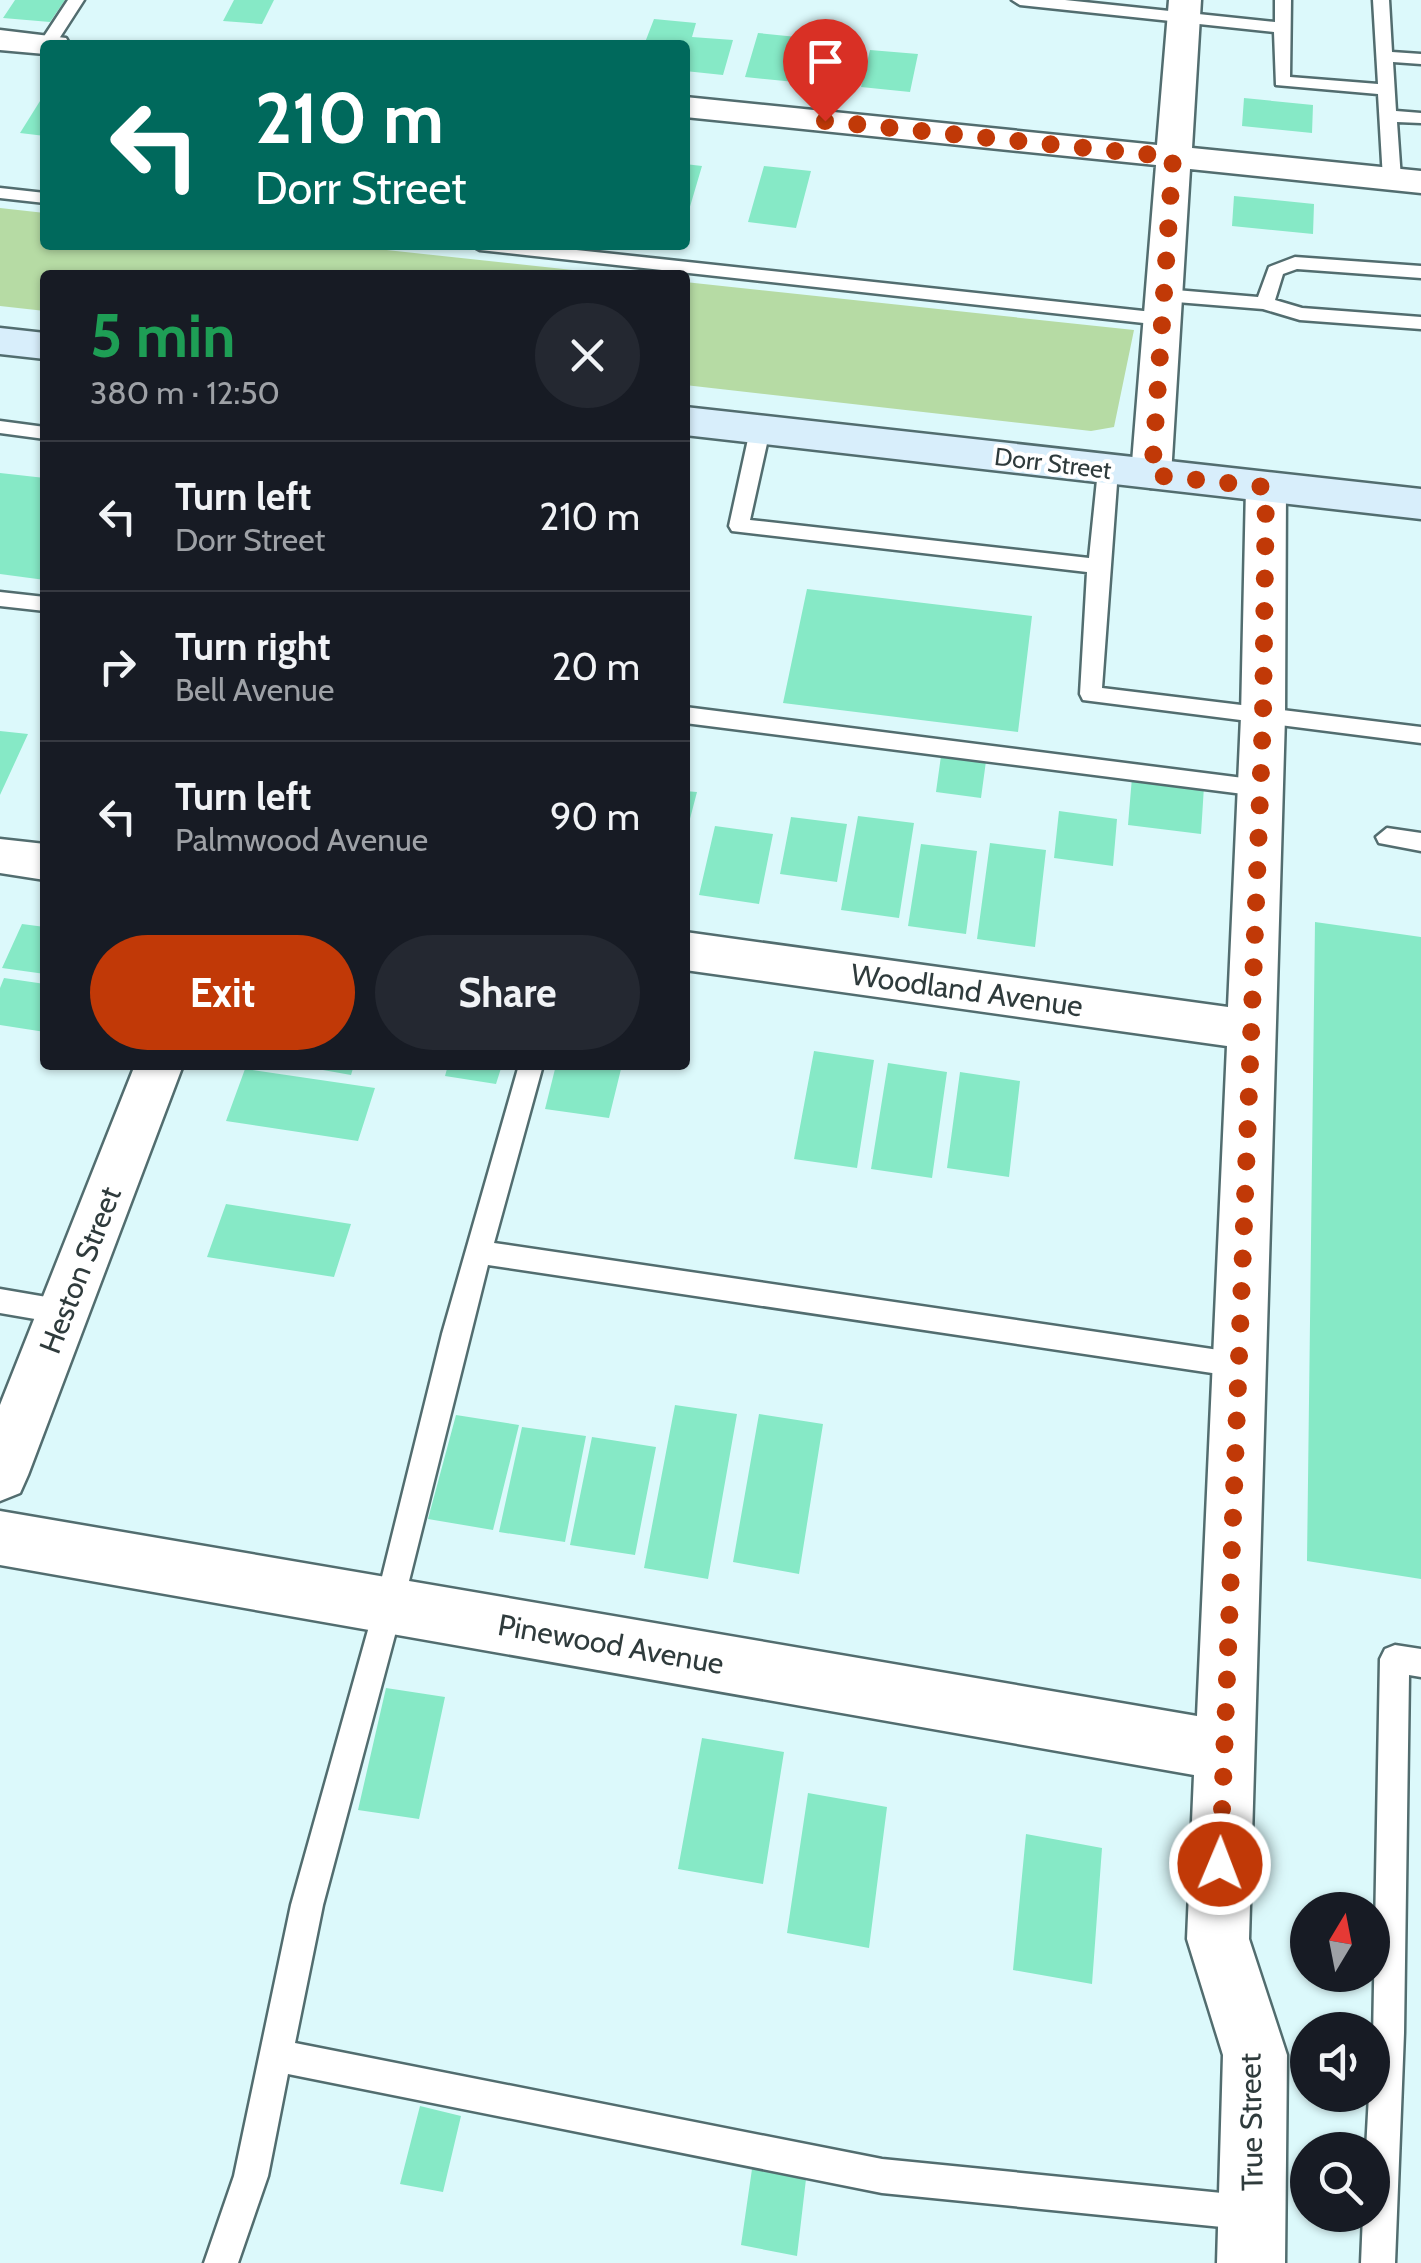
<!DOCTYPE html>
<meta charset="utf-8">
<style>
body{margin:0;font-family:Cabin,sans-serif;background:#242831;color:#f1f3f6;height:100vh;display:flex;flex-direction:column;font-size:38px;white-space:nowrap}
*{box-sizing:border-box;margin:0}
p{font-size:32px;color:#9ea1a6}
.icon{flex:none;width:55px;height:55px;fill:none;stroke:currentColor;stroke-width:2;stroke-linecap:round;stroke-linejoin:round}
.map{position:relative;flex:1;overflow:hidden}
.side{position:absolute;left:40px;top:270px;width:650px;height:800px;display:flex;flex-direction:column;background:#171b24;border-radius:10px;box-shadow:0 2px 8px #0004}
.side>*{flex:none}
.hud{position:absolute;left:40px;top:40px;width:650px;height:210px;border-radius:10px;box-shadow:0 2px 8px #0004;background:#00695c;color:#fff;overflow:hidden}
.needle{width:65px;rotate:10deg}
.tools{position:absolute;left:1290px;top:1892px;display:grid;gap:20px}
.tools a{display:grid;place-items:center;width:100px;height:100px;border-radius:50%;background:#171b24;box-shadow:0 2px 8px #0004;font-size:50px}
.pin{position:absolute;display:grid;place-items:center;width:85px;height:85px;color:#fff;margin:-102px -42px;border-radius:50% 50% 50% 0;rotate:-45deg;box-shadow:0 0 10px #0007}
.pin .icon{rotate:45deg}
.me{position:absolute;width:110px;margin:-55px;rotate:1deg;stroke-linejoin:round;filter:drop-shadow(0 0 8px #0008)}
.turn{display:flex;align-items:center;gap:35px;height:210px;padding:0 50px;font-size:45px}
.turn .icon{width:130px;height:130px;stroke-width:2.5}
.turn b{display:block;font-size:70px;line-height:85px}
.round{display:grid;place-items:center;flex:none;width:105px;height:105px;border-radius:52px;background:#242831}
.summary{display:flex;align-items:center;justify-content:space-between;height:170px;padding:0 50px}
h1{font-size:60px;font-weight:800;line-height:75px;color:#1e9e55}
.primary-button{display:flex;gap:20px;margin-top:auto;padding:20px 50px}
.primary-button a{flex:1;height:115px;border-radius:60px;background:#c13907;color:#fff;font-size:40px;font-weight:800;line-height:115px;text-align:center}
.primary-button a+a{background:#242831;color:#f1f3f6}
ul{padding:0;list-style:none}
li{display:flex;align-items:center;gap:30px;height:150px;padding:0 50px;border-top:2px solid #363941}
li div{flex:1}
li b{display:block;font-size:38px}
li em{font-style:normal}
.map>svg:first-child{display:block}
</style>
<div class="map">
<svg width="1421" height="2263" viewBox="0 0 1421 2263">
<rect width="100%" height="100%" fill="#dcf9fb"/>
<path fill="#b6dba4" d="M 0,208 L 45,213 L 45,245 L 340,245 L 619,275 L 45,275 L 45,311 L 0,306 Z
M 685,282 L 1134,330 L 1114,427 L 1091,431 L 685,385 Z"/>
<path fill="#86e9c6" d="M 15,0 L 65,0 L 50,22 L 3,18 Z
M 234,0 L 274,0 L 262,24 L 223,21 Z
M 654,19 L 696,23 L 692,37 L 733,40 L 723,75 L 685,71 L 685,45 L 644,45 Z
M 758,33 L 807,38 L 795,82 L 745,77 Z
M 870,50 L 918,54 L 910,92 L 861,87 Z
M 45,93 L 45,136 L 20,133 Z
M 1244,98 L 1313,105 L 1312,133 L 1242,126 Z
M 685,164 L 702,166 L 689,210 L 685,210 Z
M 764,166 L 811,171 L 796,228 L 748,222 Z
M 1234,196 L 1314,204 L 1313,234 L 1232,226 Z
M 0,473 L 45,478 L 45,580 L 0,574 Z
M 807,589 L 1032,616 L 1018,732 L 783,703 Z
M 0,731 L 28,734 L 0,795 Z
M 941,756 L 986,761 L 981,798 L 936,792 Z
M 1132,777 L 1204,786 L 1201,834 L 1128,825 Z
M 685,791 L 697,792 L 686,834 L 685,834 Z
M 1059,811 L 1117,819 L 1113,866 L 1054,858 Z
M 858,816 L 914,823 L 899,918 L 841,910 Z
M 791,817 L 847,824 L 837,882 L 780,874 Z
M 715,826 L 773,834 L 759,904 L 699,895 Z
M 990,843 L 1046,850 L 1035,947 L 977,939 Z
M 921,844 L 977,851 L 966,934 L 908,926 Z
M 1315,922 L 1421,937 L 1421,1579 L 1307,1561 Z
M 22,924 L 45,927 L 45,974 L 2,968 Z
M 4,978 L 45,984 L 45,1032 L 0,1025 L 0,988 Z
M 814,1051 L 874,1060 L 857,1168 L 794,1159 Z
M 888,1063 L 947,1072 L 932,1178 L 871,1169 Z
M 295,1065 L 354,1065 L 351,1075 Z
M 448,1065 L 502,1065 L 496,1084 L 445,1076 Z
M 556,1065 L 622,1065 L 609,1118 L 545,1109 Z
M 245,1069 L 375,1088 L 358,1141 L 226,1121 Z
M 960,1072 L 1020,1081 L 1009,1177 L 947,1168 Z
M 226,1204 L 351,1224 L 334,1277 L 207,1257 Z
M 675,1405 L 737,1414 L 708,1579 L 644,1568 Z
M 759,1414 L 823,1424 L 799,1574 L 733,1562 Z
M 456,1415 L 519,1425 L 493,1530 L 428,1519 Z
M 522,1427 L 586,1436 L 565,1542 L 499,1532 Z
M 592,1437 L 656,1447 L 635,1555 L 570,1545 Z
M 386,1688 L 445,1697 L 419,1819 L 358,1810 Z
M 702,1738 L 784,1752 L 763,1884 L 678,1869 Z
M 808,1793 L 887,1807 L 869,1948 L 787,1933 Z
M 1026,1834 L 1102,1848 L 1092,1984 L 1013,1970 Z
M 420,2106 L 461,2116 L 443,2192 L 400,2184 Z
M 752,2169 L 806,2179 L 797,2256 L 741,2245 Z"/>
<g fill="none" stroke-linecap="round" stroke-linejoin="round">
<defs>
<path id="lane" d="M 68,0 L 84,0 L 55,45 L 41,47 L 39,44 Z
M 1012,0 L 1065,0 L 1275,22 L 1275,0 L 1291,0 L 1290,77 L 1378,84 L 1373,0 L 1389,0 L 1392,52 L 1421,54 L 1421,64 L 1393,62 L 1396,111 L 1421,113 L 1421,123 L 1397,122 L 1401,179 L 1392,184 L 1383,179 L 1378,94 L 1276,85 L 1274,32 L 1020,5 Z
M 0,188 L 45,193 L 45,203 L 0,198 Z
M 471,245 L 530,245 L 1162,313 L 1171,319 L 1162,325 L 480,250 Z
M 1295,257 L 1421,266 L 1421,278 L 1297,269 L 1283,274 L 1275,300 L 1302,308 L 1421,317 L 1421,329 L 1300,320 L 1263,309 L 1164,301 L 1155,295 L 1164,289 L 1258,297 L 1269,267 Z
M 0,421 L 45,427 L 45,439 L 0,433 Z
M 760,424 L 770,430 L 750,520 L 1089,558 L 1098,470 L 1108,463 L 1115,465 L 1118,470 L 1102,688 L 1421,727 L 1421,743 L 1083,700 L 1080,694 L 1087,572 L 732,531 L 729,526 L 750,430 Z
M 0,592 L 45,597 L 45,611 L 0,606 Z
M 685,707 L 1259,780 L 1270,788 L 1259,796 L 685,723 Z
M 1387,828 L 1421,833 L 1421,851 L 1379,843 L 1376,837 Z
M 519,1065 L 543,1065 L 494,1243 L 1239,1353 L 1248,1356 L 1252,1365 L 1248,1374 L 1239,1377 L 488,1265 L 403,1605 L 323,1905 L 295,2043 L 882,2159 L 1252,2196 L 1264,2201 L 1269,2213 L 1264,2225 L 1252,2230 L 882,2193 L 288,2074 L 268,2176 L 238,2263 L 204,2263 L 234,2176 L 291,1905 L 375,1605 L 442,1334 Z
M 0,1289 L 64,1300 L 73,1304 L 77,1312 L 73,1320 L 64,1324 L 0,1313 Z
M 1395,1645 L 1421,1649 L 1421,1677 L 1409,1675 L 1404,2033 L 1395,2263 L 1361,2263 L 1363,2215 L 1372,2215 L 1372,2150 L 1366,2150 L 1369,2095 L 1372,2095 L 1380,1659 L 1385,1649 Z"/>
<path id="street" d="M 1169,0 L 1201,0 L 1192,148 L 1421,171 L 1421,193 L 1190,169 L 1171,475 L 1165,484 L 1151,488 L 1137,484 L 1131,475 L 1156,165 L 685,117 L 685,97 L 1157,145 Z
M 0,30 L 66,38 L 70,45 L 45,45 L 45,54 L 0,50 Z
M 1266,474 L 1280,478 L 1286,487 L 1285,717 L 1249,1939 L 1287,2055 L 1285,2263 L 1217,2263 L 1223,2055 L 1187,1939 L 1194,1775 L 0,1565 L 0,1511 L 1197,1716 L 1227,1046 L 685,970 L 685,932 L 1228,1007 L 1241,717 L 1246,487 L 1252,478 Z
M 0,839 L 45,844 L 45,880 L 0,873 Z
M 135,1065 L 183,1065 L 28,1475 L 20,1493 L 0,1501 L 0,1405 Z"/>
<path id="secondary" d="M 0,328 L 45,333 L 45,359 L 0,354 Z
M 685,407 L 1421,489 L 1421,519 L 685,435 Z"/>
</defs>
<use href="#lane" stroke="#526d6f" stroke-width="5"/>
<use href="#street" stroke="#526d6f" stroke-width="5"/>
<use href="#secondary" stroke="#526d6f" stroke-width="5"/>
<use href="#lane" fill="#fff" fill-rule="evenodd"/>
<use href="#street" fill="#fff" fill-rule="evenodd"/>
<use href="#secondary" fill="#d8eefb" fill-rule="evenodd"/>
</g>
<g fill="none" stroke-linecap="round" stroke-linejoin="round">
<path stroke="#c13907" stroke-width="18" stroke-dasharray="0 32.4" d="M 825,121 L 1173,157 L 1152,475 L 1266,487 L 1263,717 L 1220,1864"/>
</g>
<g text-anchor="middle" dominant-baseline="central" stroke-width="8" stroke-linejoin="round" paint-order="stroke">
<g font-size="25" fill="#2f3b3c" stroke="#fff">
<text transform="translate(1053 463) rotate(7)">Dorr Street</text>
</g>
<g font-size="30" fill="#2f3b3c" stroke="#fff">
<text transform="translate(967 990) rotate(8)">Woodland Avenue</text>
<text transform="translate(80 1270) rotate(-69)">Heston Street</text>
<text transform="translate(611 1644) rotate(10)">Pinewood Avenue</text>
<text transform="translate(1251 2122) rotate(-91)">True Street</text>
</g>
</g>
</svg>
<div class="tools">
<a><svg class="needle" viewBox="-14 -14 28 28"><path d="M0-13l5 13h-10z" fill="#e53935"/><path d="M0 13l5-13h-10z" fill="#9ea1a6"/></svg></a>
<a><svg class="icon" aria-label="sound" viewBox="0 0 24 24"><path d="M4 9h4l5-4v14l-5-4H4zM17 9q2 3 0 6"/></svg></a>
<a><svg class="icon" aria-label="search" viewBox="0 0 24 24"><circle cx="10" cy="10" r="6"/><path d="M15 15l6 6"/></svg></a>
</div>
<div class="pin" style="left:825px;top:121px;background:#d93025"><svg class="icon" aria-label="arrive" viewBox="0 0 24 24"><path d="M6 21V4h12l-3 4 3 4H6"/></svg></div>
<svg class="me" style="left:1220px;top:1864px" viewBox="-20 -20 40 40"><circle r="17" fill="#c13907" stroke="#fff" stroke-width="3"/><path d="M0-11L8 9 0 5-8 9z" fill="#fff"/></svg>
<div class="hud">
<div class="turn"><svg class="icon" aria-label="left" viewBox="0 0 24 24"><path d="M17 20v-9H6M10 6l-5 5 5 5"/></svg><div><b>210 m</b>Dorr Street</div></div>
</div>
<section class="side">
<div class="summary"><div><h1>5 min</h1><p>380 m · 12:50</p></div><a class="round"><svg class="icon" aria-label="close" viewBox="0 0 24 24"><path d="M6 6l12 12M18 6L6 18"/></svg></a></div>
<ul>
<li><svg class="icon" aria-label="left" viewBox="0 0 24 24"><path d="M17 20v-9H6M10 6l-5 5 5 5"/></svg><div><b>Turn left</b><p>Dorr Street</p></div><em>210 m</em></li>
<li><svg class="icon" aria-label="right" viewBox="0 0 24 24"><path d="M7 20v-9h11M14 6l5 5-5 5"/></svg><div><b>Turn right</b><p>Bell Avenue</p></div><em>20 m</em></li>
<li><svg class="icon" aria-label="left" viewBox="0 0 24 24"><path d="M17 20v-9H6M10 6l-5 5 5 5"/></svg><div><b>Turn left</b><p>Palmwood Avenue</p></div><em>90 m</em></li>
</ul>
<div class="primary-button"><a>Exit</a><a>Share</a></div>
</section>
</div>
